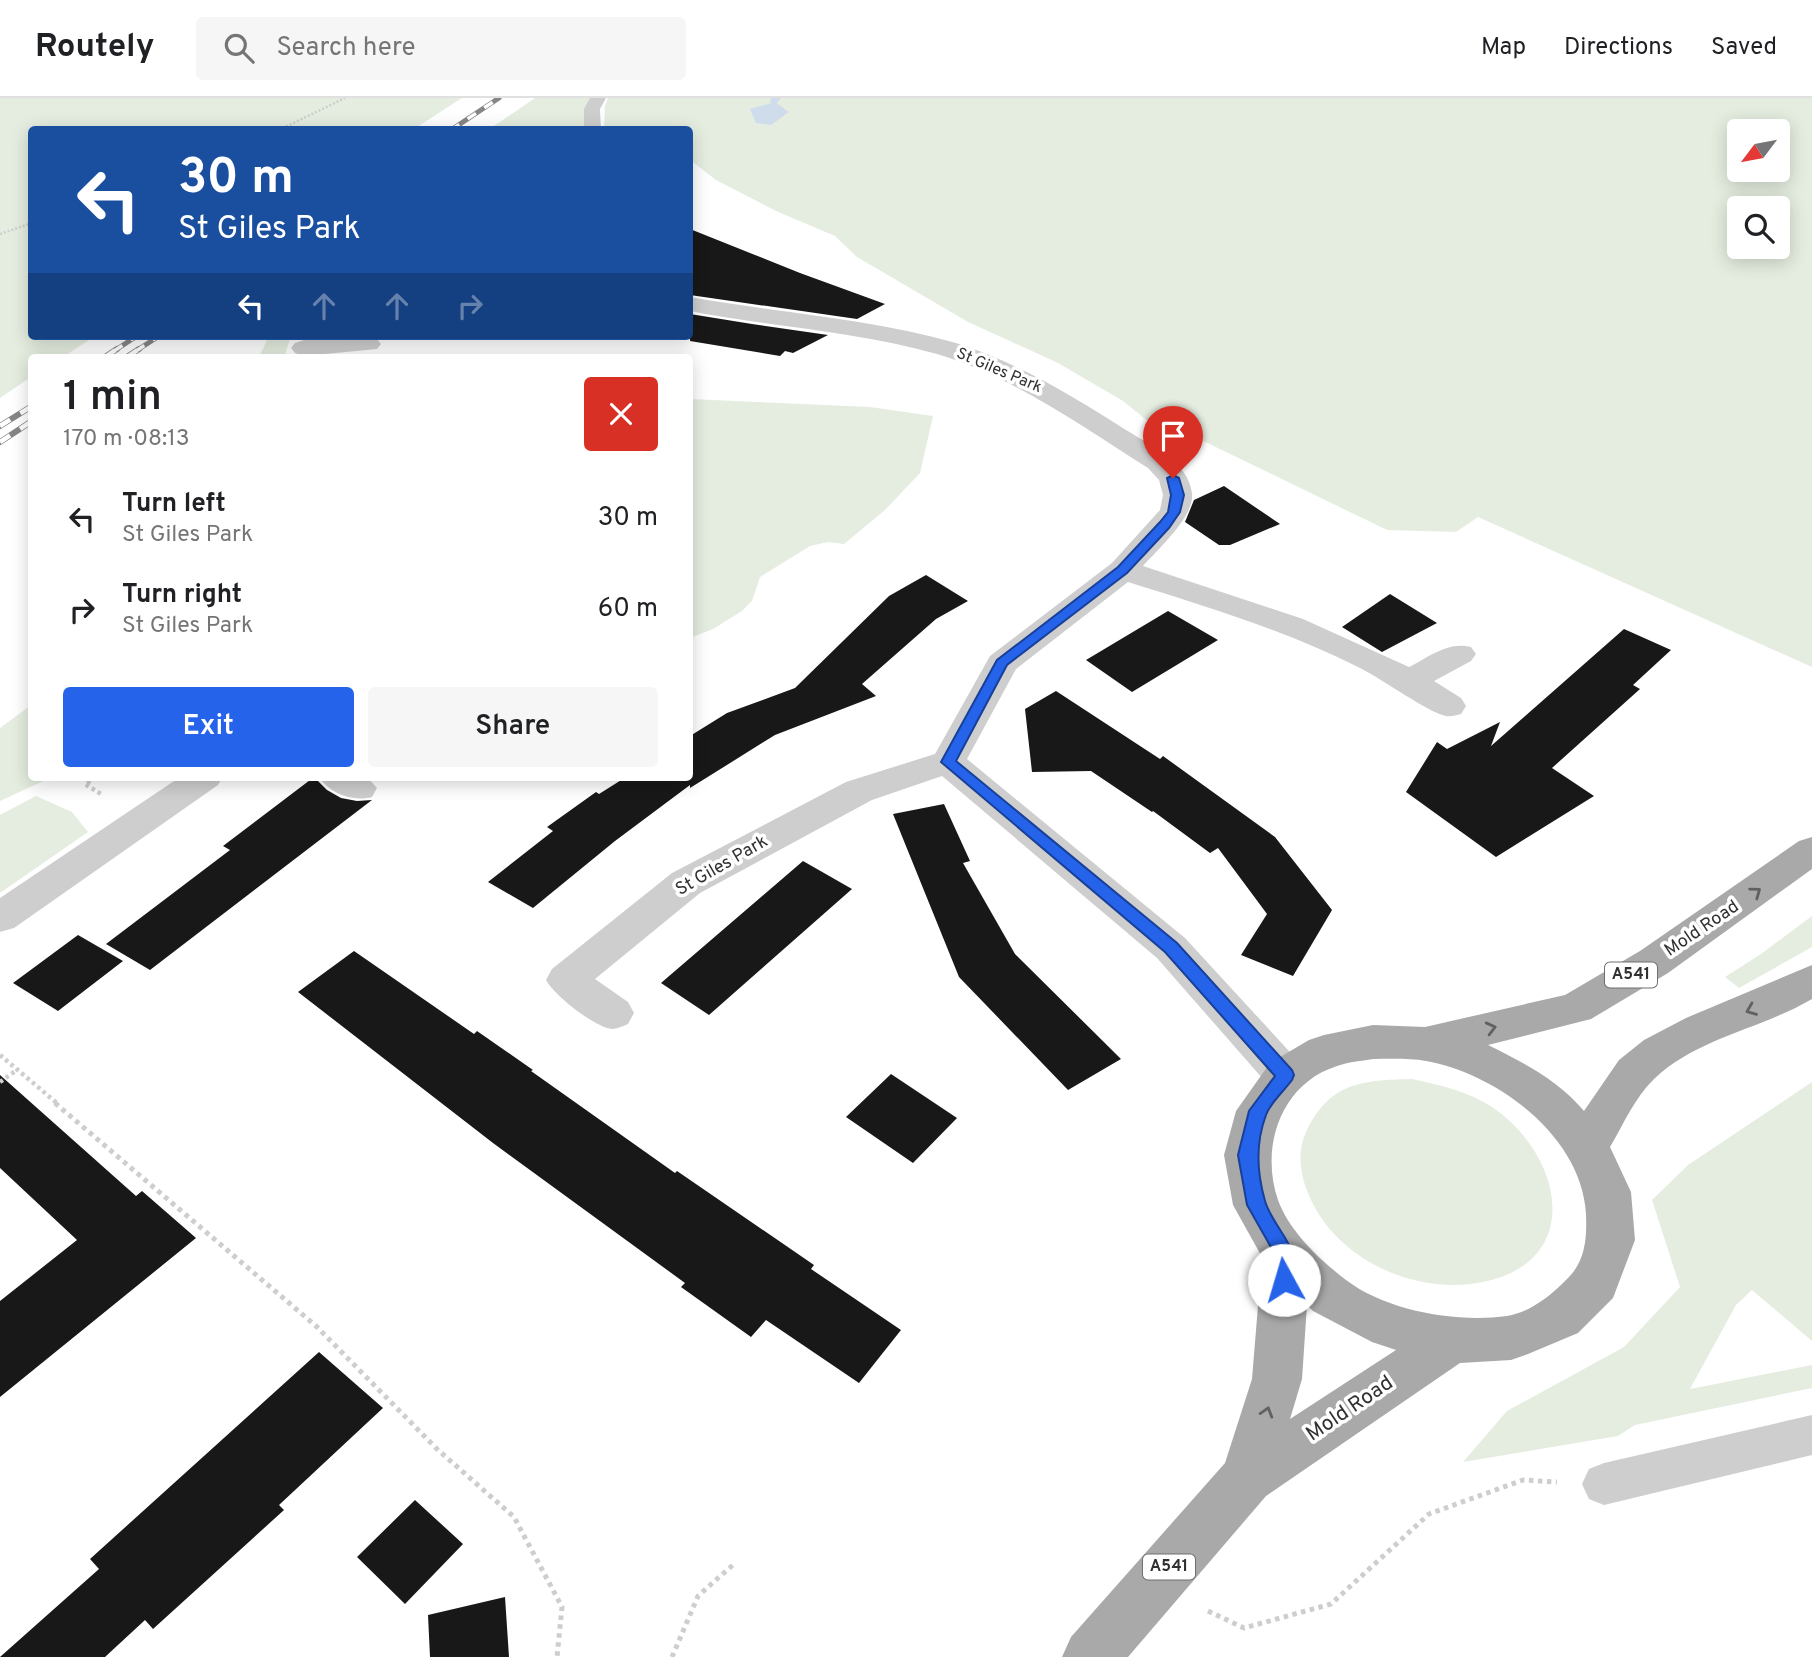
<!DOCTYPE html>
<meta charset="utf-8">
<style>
body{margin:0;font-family:Overpass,sans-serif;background:#f6f6f6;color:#202124;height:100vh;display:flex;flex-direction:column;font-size:26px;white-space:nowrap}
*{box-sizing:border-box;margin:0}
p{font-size:23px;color:#757577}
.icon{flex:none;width:38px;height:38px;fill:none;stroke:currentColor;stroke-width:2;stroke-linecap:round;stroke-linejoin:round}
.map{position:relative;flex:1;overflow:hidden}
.sheet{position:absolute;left:28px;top:256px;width:665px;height:427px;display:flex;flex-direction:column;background:#fff;border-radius:7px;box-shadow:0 4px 18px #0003}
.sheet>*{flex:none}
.top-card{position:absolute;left:28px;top:28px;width:665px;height:214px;border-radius:7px;box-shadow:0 4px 18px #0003;background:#1a4fa0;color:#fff;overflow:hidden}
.needle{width:46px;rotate:238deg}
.tools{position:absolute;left:1727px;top:21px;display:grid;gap:14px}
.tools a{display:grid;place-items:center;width:63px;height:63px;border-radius:7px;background:#fff;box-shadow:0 4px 18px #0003;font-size:35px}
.pin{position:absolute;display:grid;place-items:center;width:60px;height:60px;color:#fff;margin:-72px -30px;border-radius:50% 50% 50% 0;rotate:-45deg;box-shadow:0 0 7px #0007}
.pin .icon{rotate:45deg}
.me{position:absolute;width:77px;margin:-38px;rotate:354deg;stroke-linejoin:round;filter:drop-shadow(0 0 5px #0008)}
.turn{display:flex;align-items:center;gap:24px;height:147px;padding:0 35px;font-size:32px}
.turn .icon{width:91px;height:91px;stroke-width:2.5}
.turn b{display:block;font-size:49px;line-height:60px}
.lanes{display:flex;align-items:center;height:66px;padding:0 35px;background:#0003;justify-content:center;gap:35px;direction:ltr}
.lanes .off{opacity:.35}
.round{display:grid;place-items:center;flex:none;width:74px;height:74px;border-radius:7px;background:#f6f6f6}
.headline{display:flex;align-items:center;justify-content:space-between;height:119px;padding:0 35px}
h1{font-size:42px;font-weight:600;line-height:52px}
.cta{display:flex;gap:14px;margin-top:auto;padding:14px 35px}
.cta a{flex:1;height:80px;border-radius:7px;background:#2563eb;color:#fff;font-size:28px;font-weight:600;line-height:80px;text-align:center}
.cta a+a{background:#f6f6f6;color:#202124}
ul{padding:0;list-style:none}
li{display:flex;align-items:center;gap:21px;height:91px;padding:0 35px}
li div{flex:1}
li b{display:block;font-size:26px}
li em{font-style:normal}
header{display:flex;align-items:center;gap:42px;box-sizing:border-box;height:98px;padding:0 35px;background:#fff;border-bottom:2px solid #e0e0e0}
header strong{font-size:33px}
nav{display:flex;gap:38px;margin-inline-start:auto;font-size:24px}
.search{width:490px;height:63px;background:#f6f6f6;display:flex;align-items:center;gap:18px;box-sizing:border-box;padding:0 24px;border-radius:7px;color:#757577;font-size:26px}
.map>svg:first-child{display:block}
</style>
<header>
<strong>Routely</strong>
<div class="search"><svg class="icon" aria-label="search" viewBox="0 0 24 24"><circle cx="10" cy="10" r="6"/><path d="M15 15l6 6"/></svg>Search here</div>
<nav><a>Map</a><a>Directions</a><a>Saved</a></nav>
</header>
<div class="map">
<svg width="1812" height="1559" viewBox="0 0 1812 1559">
<rect width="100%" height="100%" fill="#fff"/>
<path fill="#e5ede0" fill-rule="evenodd" d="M 0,0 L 462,0 L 414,31 L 32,32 L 32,238 L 95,238 L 63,259 L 32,259 L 31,279 L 0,300 Z
M 535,0 L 593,0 L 588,31 L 488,32 Z
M 608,0 L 1812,0 L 1812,569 L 1478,419 L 1456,434 L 1387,432 L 1195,339 L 1160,333 L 1123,303 L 1058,265 L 968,224 L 857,159 L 835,138 L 776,113 L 716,82 L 690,62 L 690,32 L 604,32 L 605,7 ZM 1740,33 L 1778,33 L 1778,72 L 1740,72 ZM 1740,110 L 1778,110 L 1778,149 L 1740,149 Z
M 269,238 L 291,238 L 284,259 L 259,259 Z
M 690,301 L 870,309 L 933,318 L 920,375 L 885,412 L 844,446 L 828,444 L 810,448 L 760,479 L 752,503 L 742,513 L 713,531 L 690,540 Z
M 31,607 L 32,679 L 52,679 L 0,703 L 0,630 Z
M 36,698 L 72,714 L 88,734 L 0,795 L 0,717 Z
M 1812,818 L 1812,849 L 1739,890 L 1725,879 L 1761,856 Z
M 1412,981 C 1439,987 1468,993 1492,1009 C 1562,1056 1586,1163 1483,1184 C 1415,1198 1334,1161 1308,1095 C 1300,1076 1297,1053 1306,1034 C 1313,1018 1324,1003 1339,994 C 1362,981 1388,982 1412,981 Z
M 1812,984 L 1812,1243 L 1752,1192 L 1736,1207 L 1690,1291 L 1812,1267 L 1812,1290 L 1635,1327 L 1618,1338 L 1463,1364 L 1507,1313 L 1624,1249 L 1680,1189 L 1652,1102 L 1688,1067 Z"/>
<path fill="#cedceb" d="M 775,4 L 789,14 L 771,27 L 756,25 L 750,11 Z"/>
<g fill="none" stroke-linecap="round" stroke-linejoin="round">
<path fill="#cedceb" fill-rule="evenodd" d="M 771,0 L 781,0 L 775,7 L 770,4 Z"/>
</g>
<path fill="#181818" d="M 690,131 L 800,175 L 885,206 L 857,221 L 690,197 Z
M 690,216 L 752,226 L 828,237 L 793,255 L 785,253 L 780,258 L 690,243 Z
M 1224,388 L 1280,426 L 1230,447 L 1219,447 L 1185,424 L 1194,402 Z
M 926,477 L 968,503 L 936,521 L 862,586 L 876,598 L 775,637 L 690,690 L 690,687 L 615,743 L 533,810 L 488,784 L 553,733 L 547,729 L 596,694 L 599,696 L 626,679 L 690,679 L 690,638 L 727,615 L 795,590 L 889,498 Z
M 1390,496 L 1437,525 L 1382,554 L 1342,529 Z
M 1168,513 L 1218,542 L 1132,594 L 1086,562 Z
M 1624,531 L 1671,552 L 1633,587 L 1640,591 L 1552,670 L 1594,698 L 1496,759 L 1406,694 L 1437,644 L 1447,651 L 1500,624 L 1491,648 Z
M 1056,593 L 1160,661 L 1163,658 L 1275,739 L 1332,812 L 1293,878 L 1241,857 L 1267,816 L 1218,750 L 1210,755 L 1153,713 L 1152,714 L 1091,673 L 1032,674 L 1025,611 Z
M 314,679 L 327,692 L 341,700 L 357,703 L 372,702 L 150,872 L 106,846 L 230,752 L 223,748 Z
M 944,706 L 970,763 L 963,765 L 1015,856 L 1121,961 L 1068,992 L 959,879 L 893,716 Z
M 803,763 L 852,791 L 709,917 L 661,885 Z
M 78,837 L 123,863 L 58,913 L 13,885 Z
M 354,853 L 474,936 L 477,933 L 533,972 L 531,973 L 675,1075 L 677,1073 L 814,1167 L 811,1171 L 901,1232 L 859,1285 L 766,1222 L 751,1239 L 681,1189 L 685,1185 L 493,1045 L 298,894 Z
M 891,976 L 957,1020 L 913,1065 L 846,1019 Z
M 0,977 L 136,1098 L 142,1093 L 196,1140 L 0,1299 L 0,1203 L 77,1142 L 0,1070 Z
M 319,1254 L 383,1310 L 279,1407 L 284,1412 L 153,1531 L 145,1522 L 105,1559 L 0,1559 L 99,1471 L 90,1461 Z
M 415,1402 L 463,1446 L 405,1506 L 357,1459 Z
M 505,1499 L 509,1559 L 430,1559 L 428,1517 Z"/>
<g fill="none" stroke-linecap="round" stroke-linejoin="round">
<path stroke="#cecece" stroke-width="2.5" stroke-dasharray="2 2" stroke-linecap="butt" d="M 279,32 L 345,0
M 0,136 L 32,125"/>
<path stroke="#cecece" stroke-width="4.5" stroke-dasharray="3.5 3.5" stroke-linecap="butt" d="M 96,679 L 85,686 L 101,696
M 0,957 L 58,1006
M 0,984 L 17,972"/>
<path stroke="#cecece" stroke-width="5" stroke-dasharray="4.5 4.5" stroke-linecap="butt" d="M 55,1005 L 316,1228 L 437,1351 L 514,1419 L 562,1509 L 557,1559
M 1208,1513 L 1244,1530 L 1331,1506 L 1429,1416 L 1523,1382 L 1557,1384
M 672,1559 L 698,1498 L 735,1465"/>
<path fill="#cecece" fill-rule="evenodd" d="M 590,0 L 606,0 L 600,11 L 601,32 L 584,32 L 584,11 Z
M 1812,1317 L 1812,1357 L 1604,1407 L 1589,1401 L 1582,1386 L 1589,1371 L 1604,1365 Z"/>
<path fill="#cecece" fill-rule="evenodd" d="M 690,199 C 778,215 870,220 956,245 C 1017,264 1072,298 1126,332 C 1150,347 1188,363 1192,395 C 1195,418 1158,451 1143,468 L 1303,521 L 1409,569 C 1429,559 1448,543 1471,549 L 1476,556 L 1471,563 L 1434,583 L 1461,600 L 1466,608 L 1461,616 C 1456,617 1451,619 1446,618 C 1429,615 1382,581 1362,571 C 1288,533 1207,509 1128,484 L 1016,571 L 967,661 L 1185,840 L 1300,965 L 1307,977 L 1300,989 L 1285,994 L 1270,989 L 1157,860 L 942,678 L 872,702 L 700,795 L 595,881 L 628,904 L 634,915 L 628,926 C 623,928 617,931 612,931 C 594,929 554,897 546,882 L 552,871 L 672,775 L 846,684 L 935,656 L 990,558 L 1112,465 L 1160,412 L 1163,397 L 1159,382 L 1148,370 C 1081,328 1014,279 937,256 C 857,233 772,229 690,213 Z
M 368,238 L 377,241 L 381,246 L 377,251 L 304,258 L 295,255 L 291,250 L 295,245 L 304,242 Z
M 180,679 L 223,679 L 218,687 L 14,830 L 0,834 L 0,800 Z
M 319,679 L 367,679 L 377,690 L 372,699 C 353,704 330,696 319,679 Z"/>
<path fill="#a9a9a9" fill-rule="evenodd" d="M 1812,739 L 1812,771 L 1668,875 L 1591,921 L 1488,947 C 1524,965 1558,982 1584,1013 L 1619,962 L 1644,942 L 1686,920 L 1812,867 L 1812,901 C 1761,931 1697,940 1654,981 C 1635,999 1623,1027 1610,1049 L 1631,1094 L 1635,1142 L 1613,1200 L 1578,1235 L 1528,1256 L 1511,1262 L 1460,1265 L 1266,1398 L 1128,1559 L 1062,1559 L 1071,1539 L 1225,1365 L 1252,1281 L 1262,1159 L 1233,1107 L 1224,1057 L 1236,1013 L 1270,965 L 1309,942 L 1324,937 L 1373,927 L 1425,929 L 1565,897 L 1640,853 L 1799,743 ZM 1373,961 C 1390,961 1409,960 1426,963 C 1498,976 1582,1039 1586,1116 C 1587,1143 1585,1165 1565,1183 C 1549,1199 1530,1214 1507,1218 C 1456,1225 1387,1213 1346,1182 C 1320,1162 1289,1133 1278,1102 C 1260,1050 1280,986 1337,968 C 1348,964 1361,963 1373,961 ZM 1307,1207 L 1313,1213 L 1372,1244 L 1396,1252 L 1290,1321 L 1302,1281 Z"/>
<defs>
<path id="rail-far1" d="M 451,32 L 499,0
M 114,253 L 137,238
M 136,253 L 159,238"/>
<path id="rail" d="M 105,259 L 117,251
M 127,259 L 139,251
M 0,328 L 32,308
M 0,344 L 32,323"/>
</defs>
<use href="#rail-far1" stroke="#868686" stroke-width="5"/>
<use href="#rail" stroke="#868686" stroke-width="6"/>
<use href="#rail-far1" stroke="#fff" stroke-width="3.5" stroke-dasharray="10" stroke-linecap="butt"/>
<use href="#rail" stroke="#fff" stroke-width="4.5" stroke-dasharray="12" stroke-linecap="butt"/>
</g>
<defs><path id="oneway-chevron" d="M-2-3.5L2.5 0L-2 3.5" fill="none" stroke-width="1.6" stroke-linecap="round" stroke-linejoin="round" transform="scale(1.75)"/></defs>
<g stroke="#616161">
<use href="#oneway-chevron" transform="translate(1756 794) rotate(-36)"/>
<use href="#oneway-chevron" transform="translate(1751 912) rotate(158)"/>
<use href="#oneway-chevron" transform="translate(1491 930) rotate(-14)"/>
<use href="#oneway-chevron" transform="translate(1267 1314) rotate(-73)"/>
</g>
<path fill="#2563eb" stroke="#184099" stroke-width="2" d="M 1173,377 L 1179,380 L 1184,397 L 1180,414 L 1169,430 L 1127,475 L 1007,567 L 956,663 L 1177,845 L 1292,972 L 1294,977 L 1292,982 C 1284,993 1270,1005 1266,1017 C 1255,1046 1257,1075 1265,1103 C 1274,1133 1307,1153 1291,1188 L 1284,1190 L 1277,1188 L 1274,1182 L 1276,1158 L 1247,1107 L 1238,1057 L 1249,1013 L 1275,978 L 1165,854 L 941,664 L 997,562 L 1118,469 L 1160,424 L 1168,414 L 1171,397 L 1167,380 Z"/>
<g text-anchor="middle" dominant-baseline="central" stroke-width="7" stroke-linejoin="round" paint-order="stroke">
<g font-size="16" fill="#313131" stroke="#fff">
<text transform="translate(999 273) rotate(23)">St Giles Park</text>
</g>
<g fill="#fff" stroke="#6f6f6f" stroke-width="2">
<rect x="1605" y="864.5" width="52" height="25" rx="5"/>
<rect x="1143" y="1456.5" width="52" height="25" rx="5"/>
</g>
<g font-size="16" font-weight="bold" fill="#313131">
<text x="1631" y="877">A541</text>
<text x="1169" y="1469">A541</text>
</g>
<g font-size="18" fill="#313131" stroke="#fff">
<text transform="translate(722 768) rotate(-30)">St Giles Park</text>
<text transform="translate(1702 831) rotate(-34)">Mold Road</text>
</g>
<g font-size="21" fill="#313131" stroke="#fff">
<text transform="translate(1350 1311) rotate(-34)">Mold Road</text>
</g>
</g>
</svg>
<div class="tools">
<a><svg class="needle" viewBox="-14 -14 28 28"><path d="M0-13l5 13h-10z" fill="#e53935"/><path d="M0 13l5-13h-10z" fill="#757577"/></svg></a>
<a><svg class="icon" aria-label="search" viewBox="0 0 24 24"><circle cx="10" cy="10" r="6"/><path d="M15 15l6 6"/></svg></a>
</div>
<div class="pin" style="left:1173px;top:380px;background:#d93025"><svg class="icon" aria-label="arrive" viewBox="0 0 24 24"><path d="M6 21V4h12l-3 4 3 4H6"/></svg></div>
<svg class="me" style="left:1284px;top:1182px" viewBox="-20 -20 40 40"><circle r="19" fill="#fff"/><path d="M0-13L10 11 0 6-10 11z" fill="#2563eb"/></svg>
<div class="top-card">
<div class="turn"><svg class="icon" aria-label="left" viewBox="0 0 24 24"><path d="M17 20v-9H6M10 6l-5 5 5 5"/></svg><div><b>30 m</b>St Giles Park</div></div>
<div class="lanes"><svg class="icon" aria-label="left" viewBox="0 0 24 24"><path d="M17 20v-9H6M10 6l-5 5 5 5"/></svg><svg class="icon off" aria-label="ahead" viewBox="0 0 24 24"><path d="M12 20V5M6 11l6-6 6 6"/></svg><svg class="icon off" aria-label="ahead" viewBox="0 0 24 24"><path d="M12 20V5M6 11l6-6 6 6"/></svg><svg class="icon off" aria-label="right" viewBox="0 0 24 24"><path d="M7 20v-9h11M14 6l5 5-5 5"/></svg></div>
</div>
<section class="sheet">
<div class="headline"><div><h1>1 min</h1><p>170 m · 08:13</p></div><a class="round" style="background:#d93025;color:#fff"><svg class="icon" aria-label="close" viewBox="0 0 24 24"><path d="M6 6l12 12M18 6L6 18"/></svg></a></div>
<ul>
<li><svg class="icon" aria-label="left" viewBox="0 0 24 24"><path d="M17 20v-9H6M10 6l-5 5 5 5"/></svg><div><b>Turn left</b><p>St Giles Park</p></div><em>30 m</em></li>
<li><svg class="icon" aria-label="right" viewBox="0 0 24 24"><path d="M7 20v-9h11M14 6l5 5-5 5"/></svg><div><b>Turn right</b><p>St Giles Park</p></div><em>60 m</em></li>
</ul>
<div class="cta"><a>Exit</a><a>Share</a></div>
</section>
</div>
